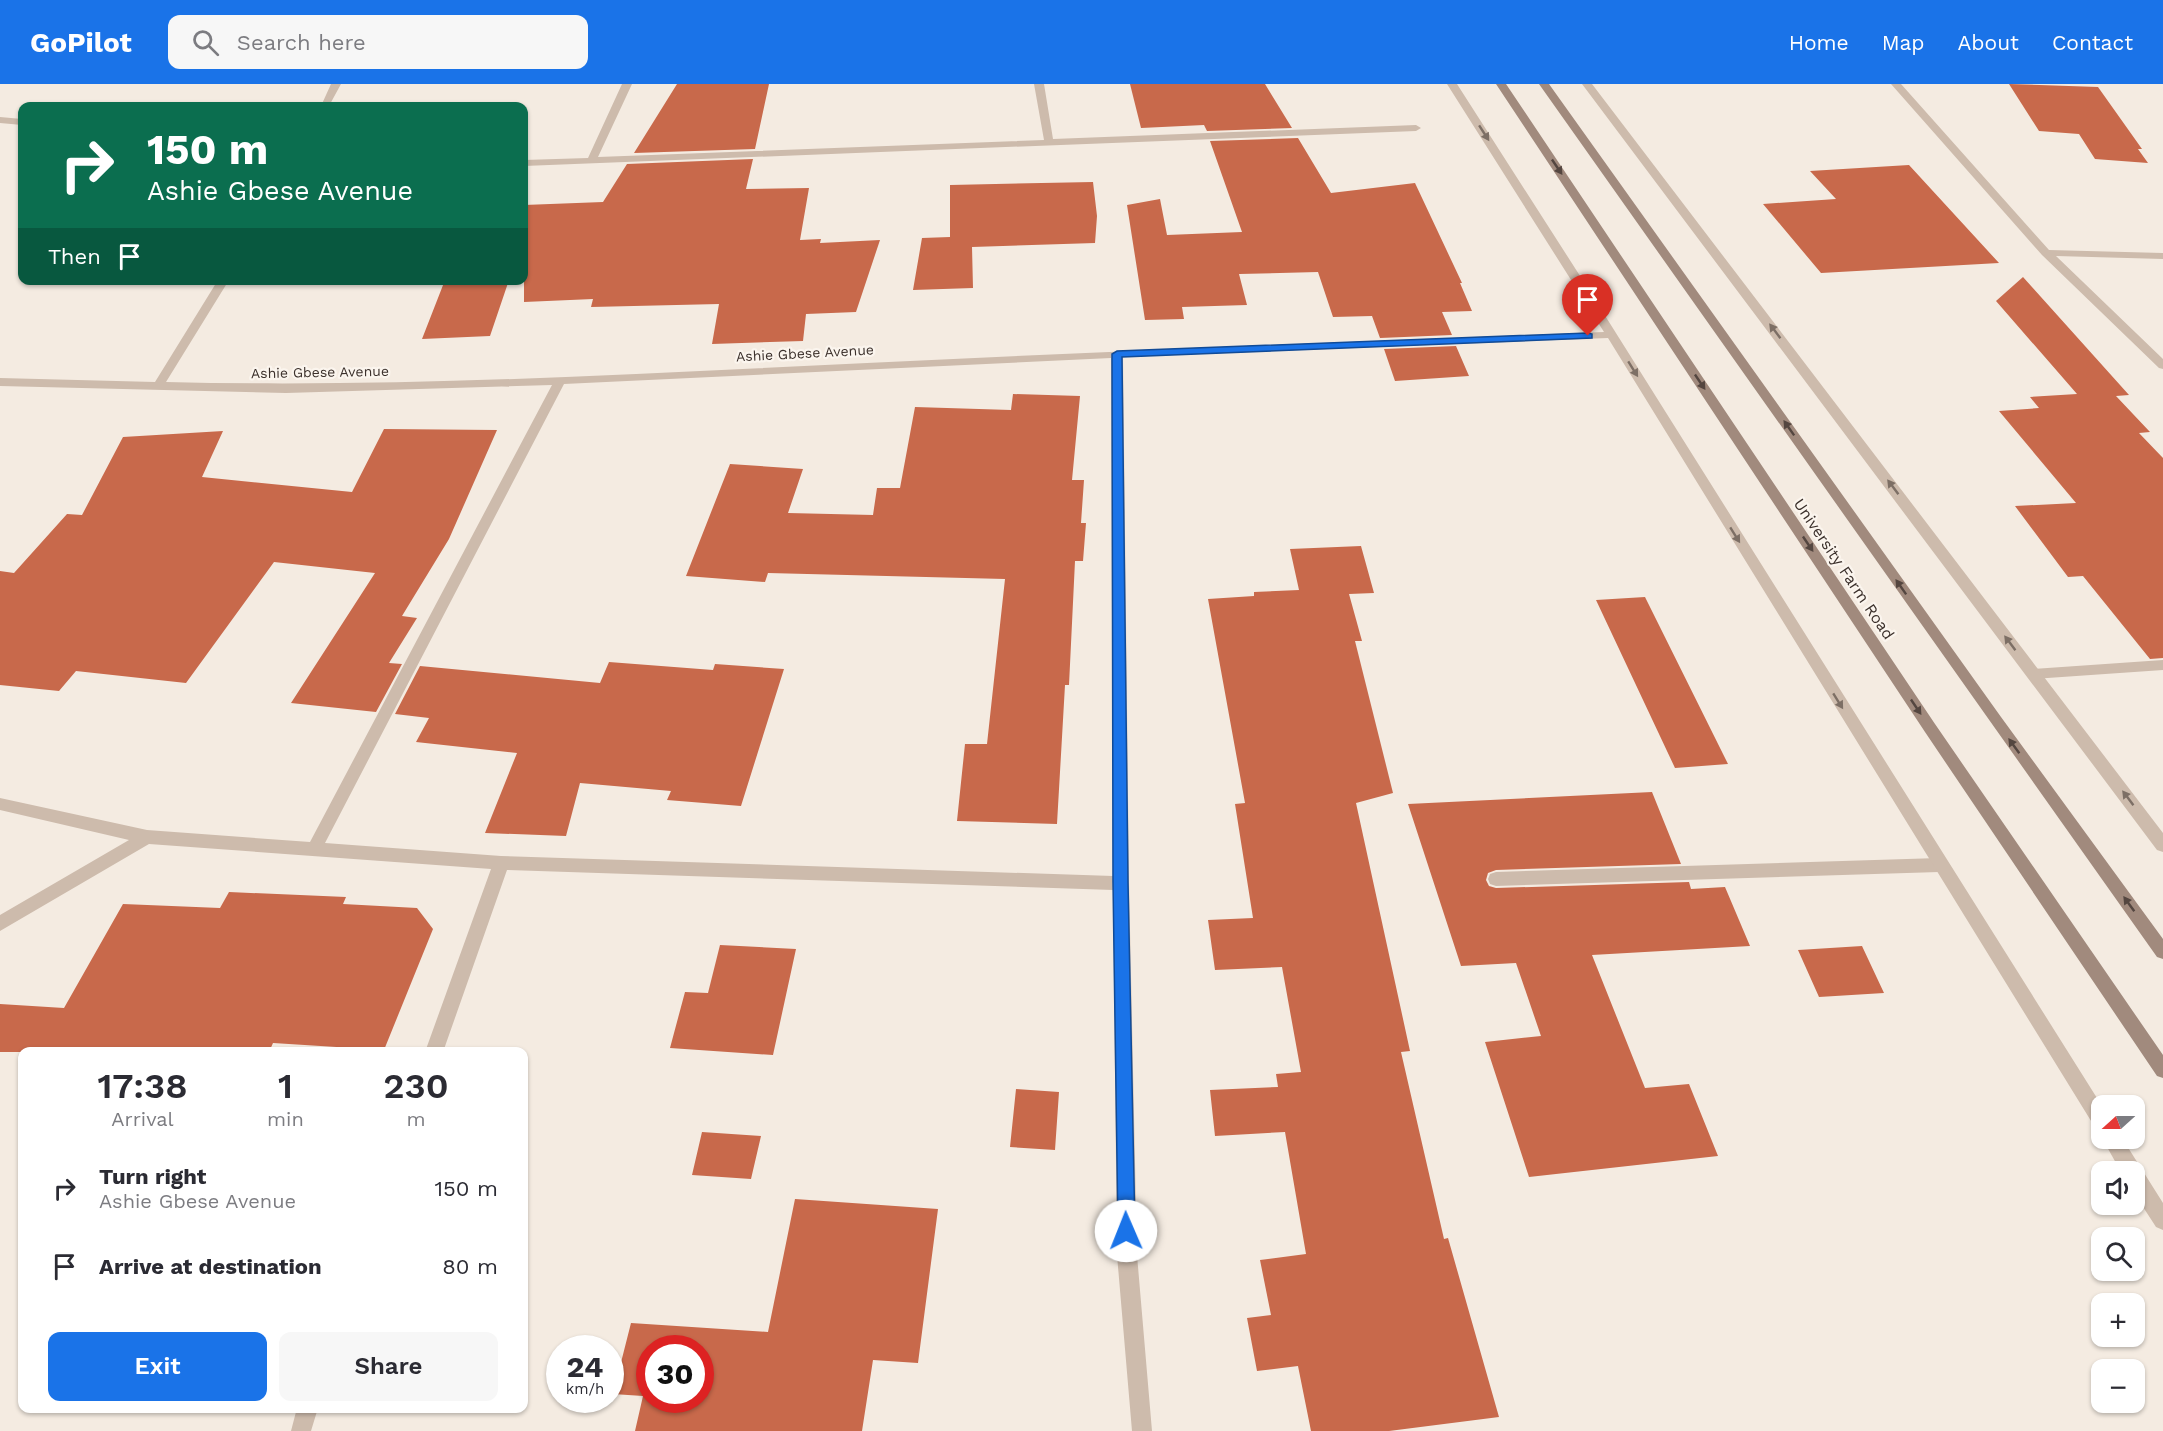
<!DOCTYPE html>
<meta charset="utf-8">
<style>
body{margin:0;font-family:"Work Sans",sans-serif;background:#f7f7f7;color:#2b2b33;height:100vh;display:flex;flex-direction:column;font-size:22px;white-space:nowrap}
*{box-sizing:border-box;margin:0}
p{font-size:20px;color:#7c7c81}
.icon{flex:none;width:33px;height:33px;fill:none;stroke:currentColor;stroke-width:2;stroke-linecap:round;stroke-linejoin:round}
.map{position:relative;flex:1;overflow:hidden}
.sheet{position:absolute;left:18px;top:963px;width:510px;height:366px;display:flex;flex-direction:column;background:#fff;border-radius:12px;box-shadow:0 2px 4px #0004}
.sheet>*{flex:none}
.hud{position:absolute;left:18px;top:18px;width:510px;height:183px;border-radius:12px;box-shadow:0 2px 4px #0004;background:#0b6e4f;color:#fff;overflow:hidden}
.needle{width:39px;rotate:249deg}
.controls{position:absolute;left:2091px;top:1011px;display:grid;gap:12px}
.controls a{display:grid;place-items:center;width:54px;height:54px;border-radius:12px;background:#fff;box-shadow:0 2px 4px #0004;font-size:30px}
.speed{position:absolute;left:546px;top:1251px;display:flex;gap:12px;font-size:30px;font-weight:700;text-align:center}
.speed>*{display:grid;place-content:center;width:78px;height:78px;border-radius:50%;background:#fff;box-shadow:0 2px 4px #0004;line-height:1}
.speed small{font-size:15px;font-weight:400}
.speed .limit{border:9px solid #d22;background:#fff;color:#111}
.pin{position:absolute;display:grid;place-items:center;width:51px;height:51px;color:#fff;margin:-62px -26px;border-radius:50% 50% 50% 0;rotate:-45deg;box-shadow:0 0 6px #0007}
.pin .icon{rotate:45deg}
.me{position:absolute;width:66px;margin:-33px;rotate:359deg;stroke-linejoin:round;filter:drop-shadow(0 0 4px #0008)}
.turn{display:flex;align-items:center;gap:21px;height:126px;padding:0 30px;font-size:27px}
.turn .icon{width:78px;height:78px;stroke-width:2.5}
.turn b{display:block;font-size:42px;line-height:51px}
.then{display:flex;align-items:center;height:57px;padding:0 30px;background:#0003;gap:12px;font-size:22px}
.eta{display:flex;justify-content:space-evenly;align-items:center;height:102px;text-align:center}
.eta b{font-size:36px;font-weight:600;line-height:42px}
.action{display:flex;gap:12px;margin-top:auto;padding:12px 30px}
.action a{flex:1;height:69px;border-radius:12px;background:#1a73e8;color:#fff;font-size:24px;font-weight:600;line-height:69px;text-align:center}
.action a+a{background:#f7f7f7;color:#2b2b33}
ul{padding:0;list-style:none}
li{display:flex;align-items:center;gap:18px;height:78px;padding:0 30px}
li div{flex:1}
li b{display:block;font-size:22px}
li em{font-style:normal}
header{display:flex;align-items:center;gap:36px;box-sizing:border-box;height:84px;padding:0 30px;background:#1a73e8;color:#fff}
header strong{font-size:28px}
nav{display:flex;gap:33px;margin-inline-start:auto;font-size:21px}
.search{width:420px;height:54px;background:#f7f7f7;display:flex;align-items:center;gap:15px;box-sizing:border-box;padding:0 21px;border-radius:12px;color:#7c7c81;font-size:22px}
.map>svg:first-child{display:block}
</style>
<header>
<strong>GoPilot</strong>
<div class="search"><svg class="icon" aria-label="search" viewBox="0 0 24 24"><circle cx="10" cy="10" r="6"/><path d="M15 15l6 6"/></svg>Search here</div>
<nav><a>Home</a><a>Map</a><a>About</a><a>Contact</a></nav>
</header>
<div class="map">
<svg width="2163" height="1347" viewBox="0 0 2163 1347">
<rect width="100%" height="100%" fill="#f4ebe1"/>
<path fill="#c8694b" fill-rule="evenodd" d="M 677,0 L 769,0 L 755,65 L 634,69 Z
M 1130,0 L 1265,0 L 1292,44 L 1207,47 L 1204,41 L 1141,44 Z
M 2009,0 L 2098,3 L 2142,65 L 2138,65 L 2148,79 L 2095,75 L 2079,50 L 2039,47 Z
M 1298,54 L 1331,109 L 1415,99 L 1462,199 L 1460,199 L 1472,227 L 1442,228 L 1452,251 L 1380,254 L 1372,232 L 1333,233 L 1318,188 L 1239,190 L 1247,221 L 1182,223 L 1184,235 L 1145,236 L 1127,121 L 1160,115 L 1167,151 L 1242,148 L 1210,57 Z
M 753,75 L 746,105 L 809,104 L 800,156 L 821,155 L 820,159 L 880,156 L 856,228 L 806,230 L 803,257 L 712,260 L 719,220 L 591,223 L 593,215 L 524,218 L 524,121 L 603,118 L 627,80 Z
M 1909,81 L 1999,179 L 1821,189 L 1763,120 L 1836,115 L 1810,87 Z
M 1093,98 L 1097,132 L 1095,159 L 972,163 L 973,204 L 913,206 L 922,154 L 950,153 L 950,101 Z
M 2023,193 L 2129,311 L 2116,312 L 2150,348 L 2139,349 L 2163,374 L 2163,574 L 2150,575 L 2083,492 L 2068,493 L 2015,422 L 2076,419 L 1999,327 L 2039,324 L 2030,313 L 2077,310 L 1996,217 Z
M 445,196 L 509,196 L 490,252 L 422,255 Z
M 1456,262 L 1469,292 L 1395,297 L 1384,265 Z
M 1013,310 L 1080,312 L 1072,396 L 1084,396 L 1081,439 L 1086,439 L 1083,477 L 1075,477 L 1069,601 L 1065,601 L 1057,740 L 957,737 L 965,660 L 987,660 L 1005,495 L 768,489 L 765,498 L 686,492 L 730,380 L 803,385 L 788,429 L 873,431 L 877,404 L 900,404 L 915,323 L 1011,326 Z
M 384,345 L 497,346 L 449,455 L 402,532 L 417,534 L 389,579 L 402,580 L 376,628 L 291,619 L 375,489 L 274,478 L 186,599 L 76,587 L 59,607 L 0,601 L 0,487 L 14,489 L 67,430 L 82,431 L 123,353 L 223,347 L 202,393 L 352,408 Z
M 1361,462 L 1374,509 L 1349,510 L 1362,557 L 1355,557 L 1393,709 L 1356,719 L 1410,967 L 1401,968 L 1444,1155 L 1448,1154 L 1499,1333 L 1389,1347 L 1311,1347 L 1298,1282 L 1257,1287 L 1247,1234 L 1271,1231 L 1260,1176 L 1306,1170 L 1285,1048 L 1215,1052 L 1210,1006 L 1278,1003 L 1276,990 L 1301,988 L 1282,883 L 1215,886 L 1208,836 L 1253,834 L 1235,720 L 1245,719 L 1208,515 L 1254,512 L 1254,508 L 1299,506 L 1290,465 Z
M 1645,513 L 1728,680 L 1675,684 L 1596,516 Z
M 609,578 L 713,586 L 715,580 L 784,585 L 741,722 L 667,716 L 671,707 L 580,699 L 566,752 L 485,749 L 517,669 L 416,658 L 429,634 L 395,630 L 420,582 L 600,599 Z
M 1652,708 L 1681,780 L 1496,786 L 1488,789 L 1486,796 L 1489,802 L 1496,804 L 1689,798 L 1691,805 L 1725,803 L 1750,862 L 1592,871 L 1645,1004 L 1689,1000 L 1718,1072 L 1529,1093 L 1485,958 L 1541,952 L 1516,879 L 1461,882 L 1408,720 Z
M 229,808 L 346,813 L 343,820 L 417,824 L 433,845 L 384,966 L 273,959 L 269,968 L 0,968 L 0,920 L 64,924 L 123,820 L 220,824 Z
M 720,861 L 796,865 L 773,971 L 670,964 L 685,908 L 708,909 Z
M 1862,862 L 1884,909 L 1819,913 L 1798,866 Z
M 1016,1005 L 1059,1008 L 1055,1066 L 1010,1063 Z
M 702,1048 L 761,1052 L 751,1095 L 692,1091 Z
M 795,1115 L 938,1125 L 918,1279 L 873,1276 L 862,1347 L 635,1347 L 643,1312 L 613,1310 L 631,1239 L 768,1248 ZM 650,1264 L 700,1264 L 700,1316 L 650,1316 Z"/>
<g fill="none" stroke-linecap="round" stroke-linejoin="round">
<path fill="#cdbbac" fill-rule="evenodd" d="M 2163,576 L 2163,586 L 2033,595 L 2026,590 L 2033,585 Z
M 1939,774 L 1945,776 L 1947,781 L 1945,786 L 1939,788 L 1496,802 L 1490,800 L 1488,795 L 1490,790 L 1496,788 Z"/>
<path fill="#cdbbac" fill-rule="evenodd" d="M 331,0 L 341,0 L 329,22 L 321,22 Z
M 622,0 L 632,0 L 598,73 L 1044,56 L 1034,0 L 1044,0 L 1053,55 L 1416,41 L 1421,44 L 1416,47 L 524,82 L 524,76 L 588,74 Z
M 1447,0 L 1457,0 L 1582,195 L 2102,1022 L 2102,1048 L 2096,1045 L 1608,254 L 1123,273 L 1129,799 L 1137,1171 L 1152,1347 L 1132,1347 L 1117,1171 L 1113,806 L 507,786 L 443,968 L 425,968 L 491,785 L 149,760 L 0,847 L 0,831 L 129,756 L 0,726 L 0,714 L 147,746 L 310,758 L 552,301 L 286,309 L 0,302 L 0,294 L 155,298 L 218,196 L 229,196 L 166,298 C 400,304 634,290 867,279 C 1113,267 1359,257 1604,248 ZM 1111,274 L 1113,792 L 501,772 L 325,759 L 564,300 Z
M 1582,0 L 1592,0 L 2163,749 L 2163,768 L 2157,766 Z
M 1891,0 L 1901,0 L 2049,166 L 2163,169 L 2163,175 L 2056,172 L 2163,275 L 2163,285 L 2159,284 L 2042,171 Z
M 0,33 L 22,35 L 22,41 L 0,39 Z
M 2102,1054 L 2122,1054 L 2163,1119 L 2163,1146 L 2156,1143 L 2134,1109 L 2134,1088 L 2121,1088 Z
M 297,1324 L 318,1324 L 311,1347 L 291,1347 Z"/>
<path fill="#a18a7d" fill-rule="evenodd" d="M 1496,0 L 1506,0 L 1935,640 L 2163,971 L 2163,994 L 2157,992 L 1925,648 Z
M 1539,0 L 1549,0 L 2001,633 L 2163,855 L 2163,875 L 2157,873 Z"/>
</g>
<defs><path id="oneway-solid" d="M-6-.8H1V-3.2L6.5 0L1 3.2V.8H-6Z" transform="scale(1.5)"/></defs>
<g fill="#7d6f65">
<use href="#oneway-solid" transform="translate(1484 49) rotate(57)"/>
<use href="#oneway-solid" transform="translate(1775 247) rotate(-127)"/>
<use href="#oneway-solid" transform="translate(1633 285) rotate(58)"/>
<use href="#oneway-solid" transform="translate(1893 403) rotate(-127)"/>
<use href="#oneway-solid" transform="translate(1735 451) rotate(58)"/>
<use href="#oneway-solid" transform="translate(2010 559) rotate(-127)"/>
<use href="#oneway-solid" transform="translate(1838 617) rotate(58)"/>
<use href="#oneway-solid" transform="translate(2128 714) rotate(-127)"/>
</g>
<g fill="#544640">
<use href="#oneway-solid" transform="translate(1557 83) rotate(56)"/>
<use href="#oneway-solid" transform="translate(1700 298) rotate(56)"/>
<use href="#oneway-solid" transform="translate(1789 344) rotate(-125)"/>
<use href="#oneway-solid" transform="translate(1808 460) rotate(56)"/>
<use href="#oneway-solid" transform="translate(1901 503) rotate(-125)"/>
<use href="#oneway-solid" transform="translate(1916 623) rotate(56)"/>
<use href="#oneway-solid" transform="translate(2014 662) rotate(-126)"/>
<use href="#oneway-solid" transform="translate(2129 820) rotate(-126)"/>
</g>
<path fill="#1a73e8" stroke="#114b97" stroke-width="1.5" d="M 1588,249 L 1592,250 L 1592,254 L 1122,273 L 1128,798 L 1135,1147 L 1133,1154 L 1126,1156 L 1120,1154 L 1118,1147 L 1113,798 L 1112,270 L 1117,267 Z"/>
<g text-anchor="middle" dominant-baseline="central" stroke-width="4.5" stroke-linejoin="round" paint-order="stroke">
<g font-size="14" fill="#3b302b" stroke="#fbf5ee">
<text transform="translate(805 269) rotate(-3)">Ashie Gbese Avenue</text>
<text transform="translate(320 288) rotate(-1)">Ashie Gbese Avenue</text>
</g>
<g font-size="16" fill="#3b302b" stroke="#fbf5ee">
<text transform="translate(1844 485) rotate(56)">University Farm Road</text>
</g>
</g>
</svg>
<div class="controls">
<a><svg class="needle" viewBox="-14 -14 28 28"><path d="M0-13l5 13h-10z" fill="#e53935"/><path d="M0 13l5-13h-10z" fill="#7c7c81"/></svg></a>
<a><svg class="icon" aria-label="sound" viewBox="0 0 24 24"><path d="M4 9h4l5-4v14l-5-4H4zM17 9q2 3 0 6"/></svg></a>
<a><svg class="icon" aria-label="search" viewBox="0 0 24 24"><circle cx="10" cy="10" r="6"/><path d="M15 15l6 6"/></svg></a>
<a>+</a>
<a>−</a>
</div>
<div class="speed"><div>24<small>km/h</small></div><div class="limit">30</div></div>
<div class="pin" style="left:1588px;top:252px;background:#d93025"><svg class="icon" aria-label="arrive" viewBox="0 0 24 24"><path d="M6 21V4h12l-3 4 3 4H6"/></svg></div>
<svg class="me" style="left:1126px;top:1147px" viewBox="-20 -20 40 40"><circle r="19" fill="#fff"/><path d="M0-13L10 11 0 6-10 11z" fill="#1a73e8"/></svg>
<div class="hud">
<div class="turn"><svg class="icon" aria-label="right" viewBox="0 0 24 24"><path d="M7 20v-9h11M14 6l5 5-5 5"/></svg><div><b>150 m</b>Ashie Gbese Avenue</div></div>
<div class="then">Then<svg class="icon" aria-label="arrive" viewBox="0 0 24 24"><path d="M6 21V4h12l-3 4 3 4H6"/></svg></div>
</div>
<section class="sheet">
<div class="eta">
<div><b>17:38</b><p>Arrival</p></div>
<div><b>1</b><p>min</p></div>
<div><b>230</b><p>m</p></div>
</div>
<ul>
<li><svg class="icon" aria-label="right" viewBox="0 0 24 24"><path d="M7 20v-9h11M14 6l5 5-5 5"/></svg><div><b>Turn right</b><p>Ashie Gbese Avenue</p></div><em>150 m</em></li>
<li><svg class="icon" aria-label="arrive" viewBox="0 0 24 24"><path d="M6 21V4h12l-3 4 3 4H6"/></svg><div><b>Arrive at destination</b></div><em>80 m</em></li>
</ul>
<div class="action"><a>Exit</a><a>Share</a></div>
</section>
</div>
